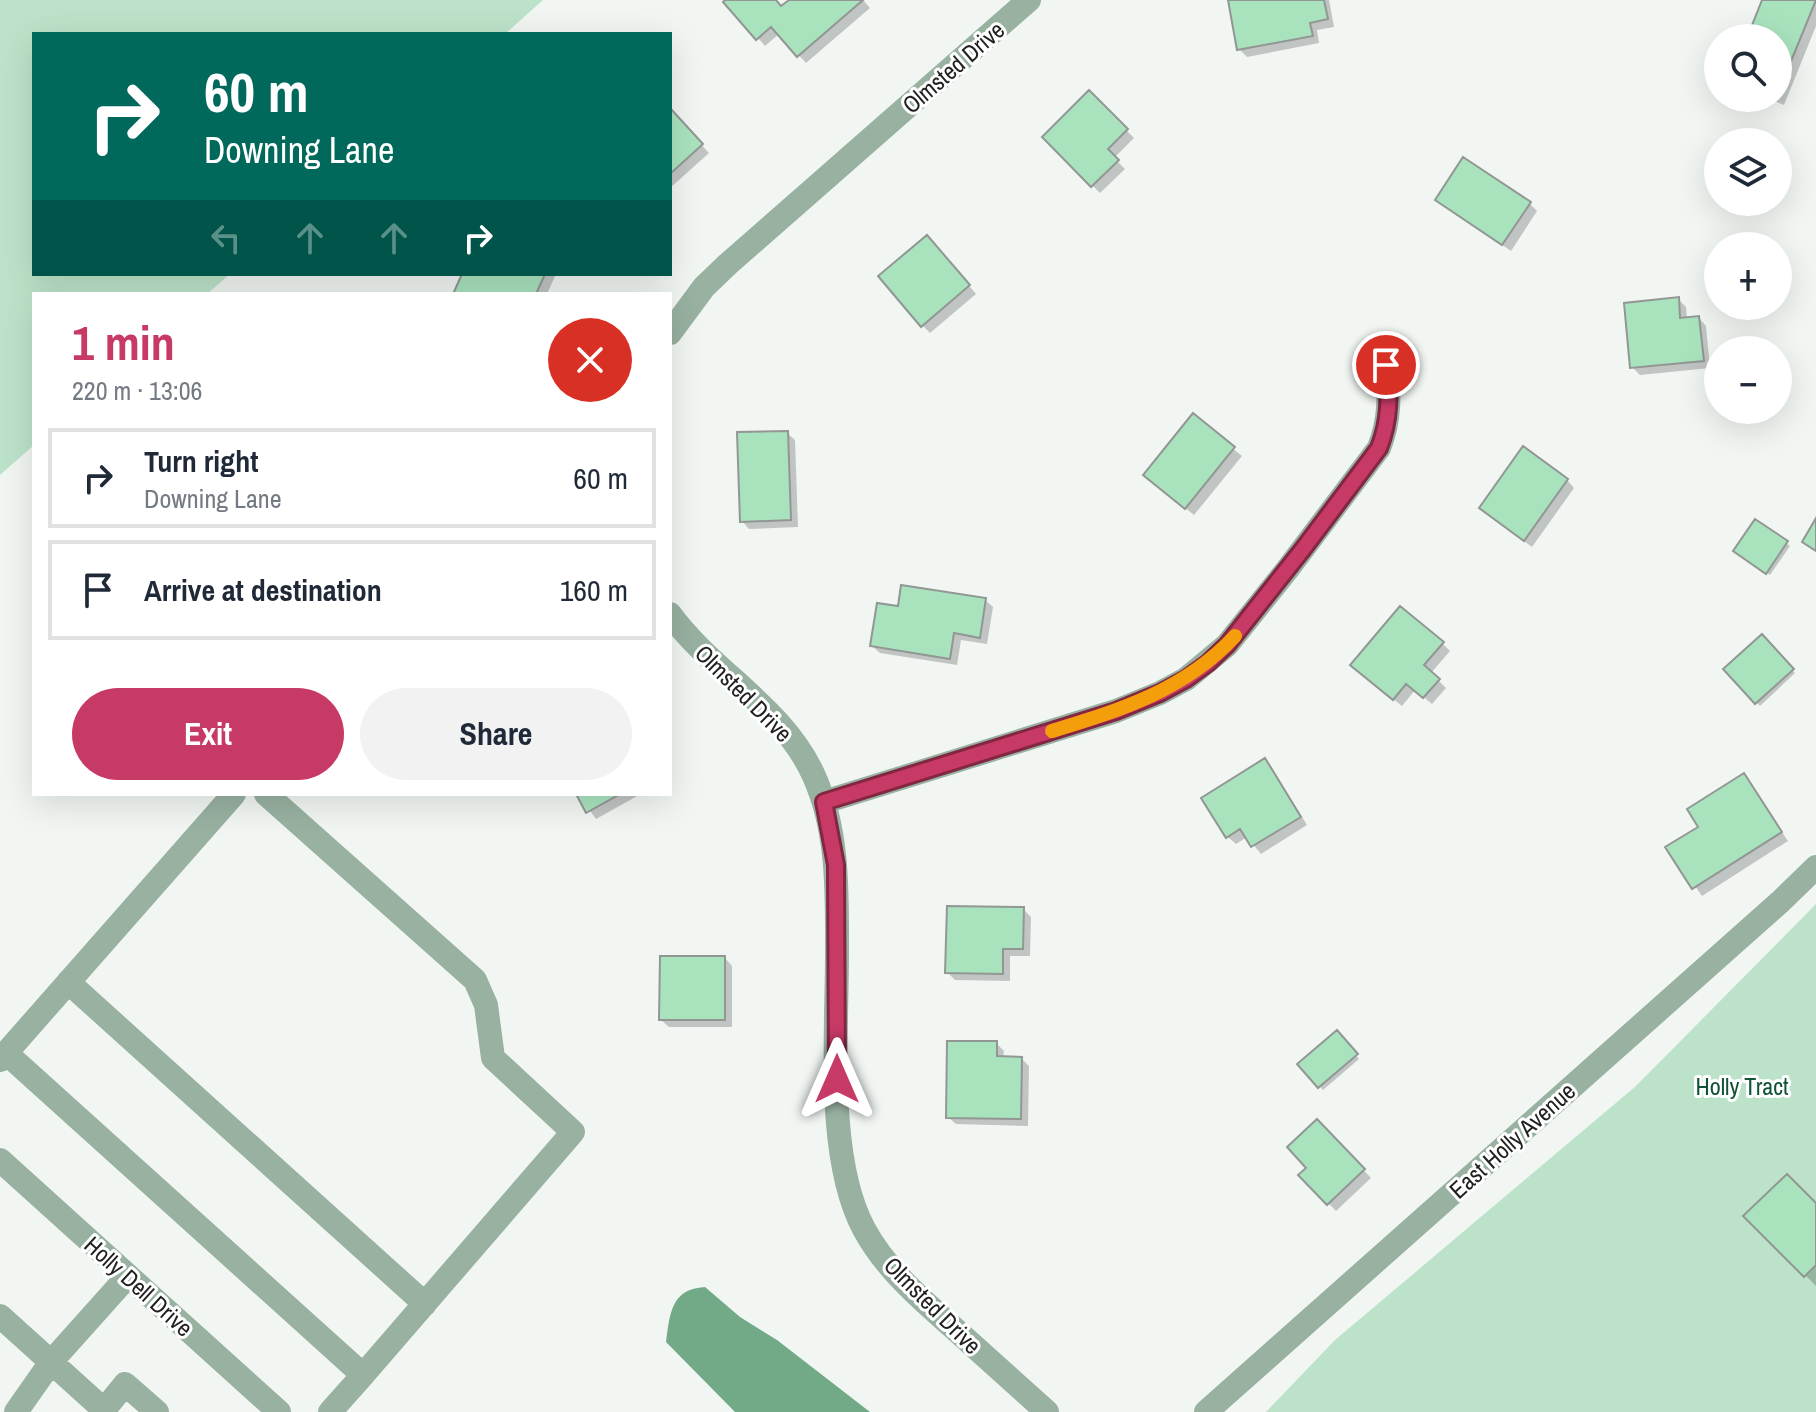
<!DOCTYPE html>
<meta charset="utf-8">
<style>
body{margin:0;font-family:"Archivo Narrow",sans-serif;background:#f2f2f3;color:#1f2937;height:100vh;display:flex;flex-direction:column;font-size:30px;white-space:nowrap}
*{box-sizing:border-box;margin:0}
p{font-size:26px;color:#747a83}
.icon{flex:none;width:44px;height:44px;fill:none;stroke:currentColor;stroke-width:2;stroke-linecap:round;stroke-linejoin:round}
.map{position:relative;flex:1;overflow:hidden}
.details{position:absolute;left:32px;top:292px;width:640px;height:504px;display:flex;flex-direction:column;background:#fff;border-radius:0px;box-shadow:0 8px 32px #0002}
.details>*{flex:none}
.hud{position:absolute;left:32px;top:32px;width:640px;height:244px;border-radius:0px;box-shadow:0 8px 32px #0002;background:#00695c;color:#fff;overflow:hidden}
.buttons{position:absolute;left:1704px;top:24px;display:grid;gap:16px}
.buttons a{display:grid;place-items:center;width:88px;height:88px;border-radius:50%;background:#fff;box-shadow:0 8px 32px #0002;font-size:40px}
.pin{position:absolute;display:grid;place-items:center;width:68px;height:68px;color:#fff;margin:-34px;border:4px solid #fff;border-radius:50%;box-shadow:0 2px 8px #0007}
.me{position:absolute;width:88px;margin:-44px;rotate:0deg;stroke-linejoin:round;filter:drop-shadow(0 0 6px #0008)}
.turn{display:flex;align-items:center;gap:28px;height:168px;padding:0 40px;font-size:36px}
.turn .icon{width:104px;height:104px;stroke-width:2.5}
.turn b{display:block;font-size:56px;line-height:68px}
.lanes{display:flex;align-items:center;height:76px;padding:0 40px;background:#0003;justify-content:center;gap:40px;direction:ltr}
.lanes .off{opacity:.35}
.round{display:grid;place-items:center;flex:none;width:84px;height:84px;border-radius:42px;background:#f2f2f3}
.overview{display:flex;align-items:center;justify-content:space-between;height:136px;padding:0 40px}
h1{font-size:48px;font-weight:700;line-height:60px;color:#c83a66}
.primary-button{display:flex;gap:16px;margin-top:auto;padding:16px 40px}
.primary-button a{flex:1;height:92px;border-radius:48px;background:#c83a66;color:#fff;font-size:32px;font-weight:700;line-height:92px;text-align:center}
.primary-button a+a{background:#f2f2f3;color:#1f2937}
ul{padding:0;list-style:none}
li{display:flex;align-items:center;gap:24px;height:100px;margin:0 16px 12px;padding:0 24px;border:4px solid #e0e1e3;border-radius:0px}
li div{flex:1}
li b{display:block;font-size:30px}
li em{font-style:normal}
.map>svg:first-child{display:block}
</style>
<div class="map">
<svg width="1816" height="1412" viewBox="0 0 1816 1412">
<rect width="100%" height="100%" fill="#f1f6f3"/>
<path fill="#bce3c9" d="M 0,0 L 543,0 L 505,34 L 34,34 L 34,274 L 230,274 L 207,294 L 34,294 L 34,445 L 0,475 Z
M 1816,904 L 1816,1412 L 1266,1412 L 1335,1340 L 1636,1086 Z"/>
<path fill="#72aa88" d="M 705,1287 L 740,1317 L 777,1340 L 870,1412 L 735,1412 L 666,1342 C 670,1313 671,1289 705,1287 Z"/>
<path fill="#0003" d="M 728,0 L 774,0 L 782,9 L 792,0 L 863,0 L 870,8 L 806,63 L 779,34 L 765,46 L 726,2 Z
M 1230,0 L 1329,0 L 1334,27 L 1317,30 L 1319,43 L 1247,57 L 1239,49 Z
M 1764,0 L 1816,0 L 1816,26 L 1784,105 L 1767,98 L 1778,98 L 1778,38 L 1749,38 Z
M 1089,93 L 1134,138 L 1114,158 L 1125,169 L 1100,193 L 1044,137 Z
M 670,110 L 709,153 L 670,188 Z
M 1438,200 L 1529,203 L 1537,211 L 1511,251 Z
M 935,245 L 976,294 L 930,333 L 922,325 Z
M 464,274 L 556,274 L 547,294 L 455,294 Z
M 1678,299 L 1686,307 L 1687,319 L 1699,318 L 1706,326 L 1710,368 L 1640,375 L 1632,367 Z
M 1193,416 L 1242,456 L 1194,515 L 1153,482 Z
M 787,433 L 795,440 L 798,527 L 749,529 L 742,521 Z
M 1567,480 L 1574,488 L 1532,547 L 1481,508 Z
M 1786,543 L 1790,546 L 1770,575 L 1738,554 Z
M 985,600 L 993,607 L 987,644 L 961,640 L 957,665 L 880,653 L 872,646 L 900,608 Z
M 1762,637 L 1795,673 L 1760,706 L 1726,670 Z
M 1442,643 L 1450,651 L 1431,673 L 1446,688 L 1432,704 L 1415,690 L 1402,706 L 1360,672 Z
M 1264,761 L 1272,768 L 1307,825 L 1261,854 L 1247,837 L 1236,844 L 1228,837 Z
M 1743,775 L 1788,841 L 1702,896 L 1668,848 L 1700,827 Z
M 578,794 L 641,794 L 596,819 Z
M 1023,909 L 1031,917 L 1030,956 L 1010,956 L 1010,981 L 955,980 L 947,972 Z
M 725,958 L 732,966 L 732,1027 L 669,1027 L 661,1020 Z
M 1336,1033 L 1359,1059 L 1323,1090 L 1300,1064 Z
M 996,1043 L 1004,1051 L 1003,1058 L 1022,1059 L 1029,1066 L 1028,1126 L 956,1124 L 948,1117 Z
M 1317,1121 L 1371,1178 L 1336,1211 L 1301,1175 L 1309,1168 Z
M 1816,1206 L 1816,1286 L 1758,1228 Z"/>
<path fill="#a9e3be" stroke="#929794" stroke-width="2" d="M 725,0 L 776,0 L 781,6 L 789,0 L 863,0 L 797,57 L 771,27 L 756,40 L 723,2 Z
M 1228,0 L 1324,0 L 1328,19 L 1310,23 L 1313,36 L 1237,50 Z
M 1762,0 L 1816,0 L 1778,93 L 1778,38 L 1747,38 Z
M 1089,90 L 1128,129 L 1108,149 L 1119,160 L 1091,187 L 1042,137 Z
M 670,108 L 703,144 L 670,174 Z
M 1463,157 L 1531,202 L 1502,245 L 1435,200 Z
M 927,235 L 970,285 L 921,327 L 878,276 Z
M 462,274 L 545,274 L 536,294 L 453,294 Z
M 1679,297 L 1680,318 L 1699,316 L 1704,361 L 1630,368 L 1624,303 Z
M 1193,413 L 1235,447 L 1185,509 L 1143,475 Z
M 788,431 L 791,520 L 740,522 L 737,432 Z
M 1523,446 L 1568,479 L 1524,541 L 1479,508 Z
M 1816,518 L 1816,551 L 1802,542 Z
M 1755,519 L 1788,541 L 1766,574 L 1733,551 Z
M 901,585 L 986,598 L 980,638 L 954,633 L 950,659 L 870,646 L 877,603 L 898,606 Z
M 1400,606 L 1444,642 L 1424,665 L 1440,679 L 1423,698 L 1406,684 L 1393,700 L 1350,665 Z
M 1762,634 L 1794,669 L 1755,704 L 1723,669 Z
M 1265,758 L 1301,817 L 1251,847 L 1240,829 L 1226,838 L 1201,798 Z
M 1744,773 L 1782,832 L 1692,889 L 1665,847 L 1698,827 L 1687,809 Z
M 576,794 L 620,794 L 586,813 Z
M 947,906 L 1024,907 L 1023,949 L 1003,949 L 1003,974 L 945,973 Z
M 660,956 L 725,956 L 725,1020 L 659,1020 Z
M 1337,1030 L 1358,1054 L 1318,1088 L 1297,1064 Z
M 947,1041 L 997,1041 L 997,1056 L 1022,1057 L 1021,1119 L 946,1118 Z
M 1317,1119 L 1365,1169 L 1327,1205 L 1298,1175 L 1306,1168 L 1287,1147 Z
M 1787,1174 L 1816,1203 L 1816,1265 L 1804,1277 L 1743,1216 Z"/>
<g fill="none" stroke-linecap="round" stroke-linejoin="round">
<path stroke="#98b1a1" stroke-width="24" d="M 670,333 L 704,287 L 728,264 L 1029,0
M 670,614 C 713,673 783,707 814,776 C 839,832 837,894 837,954 C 837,1033 826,1159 864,1229 C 886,1270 923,1301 957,1331 C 987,1358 1017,1385 1047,1412
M 266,794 L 475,980 L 486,1005 L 493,1058 L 573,1132 L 363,1375
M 824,802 L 1116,711 L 1160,693 L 1186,679 L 1227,645 L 1287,570 L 1379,448 C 1390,420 1390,394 1386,365
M 68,982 L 425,1304
M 6,1053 L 234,794
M 0,1060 L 6,1053 L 363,1375 L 330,1412
M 0,1160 L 279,1412
M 0,1316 L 51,1362 L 128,1276
M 16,1412 L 51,1362 L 104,1410 L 125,1384 L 157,1412
M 1206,1412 L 1780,902 L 1816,867"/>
</g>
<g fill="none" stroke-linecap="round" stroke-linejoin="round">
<defs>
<path id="route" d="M 837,1079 L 836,865 L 824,802 L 1116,711 L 1160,693 L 1186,679 L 1208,663 L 1227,645 L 1303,549 L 1379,448 C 1390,420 1390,394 1386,365"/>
</defs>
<use href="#route" stroke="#822642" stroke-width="20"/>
<use href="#route" stroke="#c83a66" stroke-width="14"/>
<path stroke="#f59e0b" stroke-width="14" d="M 1052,731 C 1121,710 1185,690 1235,636"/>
</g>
<g text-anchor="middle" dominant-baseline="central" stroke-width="6" stroke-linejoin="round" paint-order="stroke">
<g font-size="24" fill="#1f201f" stroke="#fff">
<text transform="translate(953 67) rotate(-41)">Olmsted Drive</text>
<text transform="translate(744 693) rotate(45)">Olmsted Drive</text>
<text transform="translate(1512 1140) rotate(-42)">East Holly Avenue</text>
<text transform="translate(139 1286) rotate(42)">Holly Dell Drive</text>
<text transform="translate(933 1305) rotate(45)">Olmsted Drive</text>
</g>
<g font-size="24" fill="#105332" stroke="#fff">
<text x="1742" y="1086">Holly Tract</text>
</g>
</g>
</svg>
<div class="buttons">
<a><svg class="icon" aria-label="search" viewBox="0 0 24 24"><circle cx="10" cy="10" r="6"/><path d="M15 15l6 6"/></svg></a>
<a><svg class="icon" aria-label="layers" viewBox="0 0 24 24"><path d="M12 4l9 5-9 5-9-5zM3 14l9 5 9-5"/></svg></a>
<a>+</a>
<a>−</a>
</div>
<div class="pin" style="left:1386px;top:365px;background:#d93025"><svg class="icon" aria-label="arrive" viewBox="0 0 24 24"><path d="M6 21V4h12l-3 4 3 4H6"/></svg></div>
<svg class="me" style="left:837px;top:1079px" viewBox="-20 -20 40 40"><path d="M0-17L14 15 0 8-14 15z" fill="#c83a66" stroke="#fff" stroke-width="4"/></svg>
<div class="hud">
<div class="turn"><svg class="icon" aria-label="right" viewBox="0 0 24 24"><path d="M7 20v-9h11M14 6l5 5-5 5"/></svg><div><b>60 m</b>Downing Lane</div></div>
<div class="lanes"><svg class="icon off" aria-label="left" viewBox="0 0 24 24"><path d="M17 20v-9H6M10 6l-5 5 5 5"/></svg><svg class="icon off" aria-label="ahead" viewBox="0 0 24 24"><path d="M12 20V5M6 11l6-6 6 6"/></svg><svg class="icon off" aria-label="ahead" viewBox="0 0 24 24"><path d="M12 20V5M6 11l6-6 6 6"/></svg><svg class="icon" aria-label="right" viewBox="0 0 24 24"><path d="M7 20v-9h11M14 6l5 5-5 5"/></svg></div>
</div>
<section class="details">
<div class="overview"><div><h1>1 min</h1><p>220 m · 13:06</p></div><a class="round" style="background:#d93025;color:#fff"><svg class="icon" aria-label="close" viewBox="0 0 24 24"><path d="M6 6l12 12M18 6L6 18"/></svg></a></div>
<ul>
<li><svg class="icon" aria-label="right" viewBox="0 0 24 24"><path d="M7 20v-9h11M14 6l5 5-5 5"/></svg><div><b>Turn right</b><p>Downing Lane</p></div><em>60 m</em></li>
<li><svg class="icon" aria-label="arrive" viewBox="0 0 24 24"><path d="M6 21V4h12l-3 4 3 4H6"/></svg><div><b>Arrive at destination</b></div><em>160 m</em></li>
</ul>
<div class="primary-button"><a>Exit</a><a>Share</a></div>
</section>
</div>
